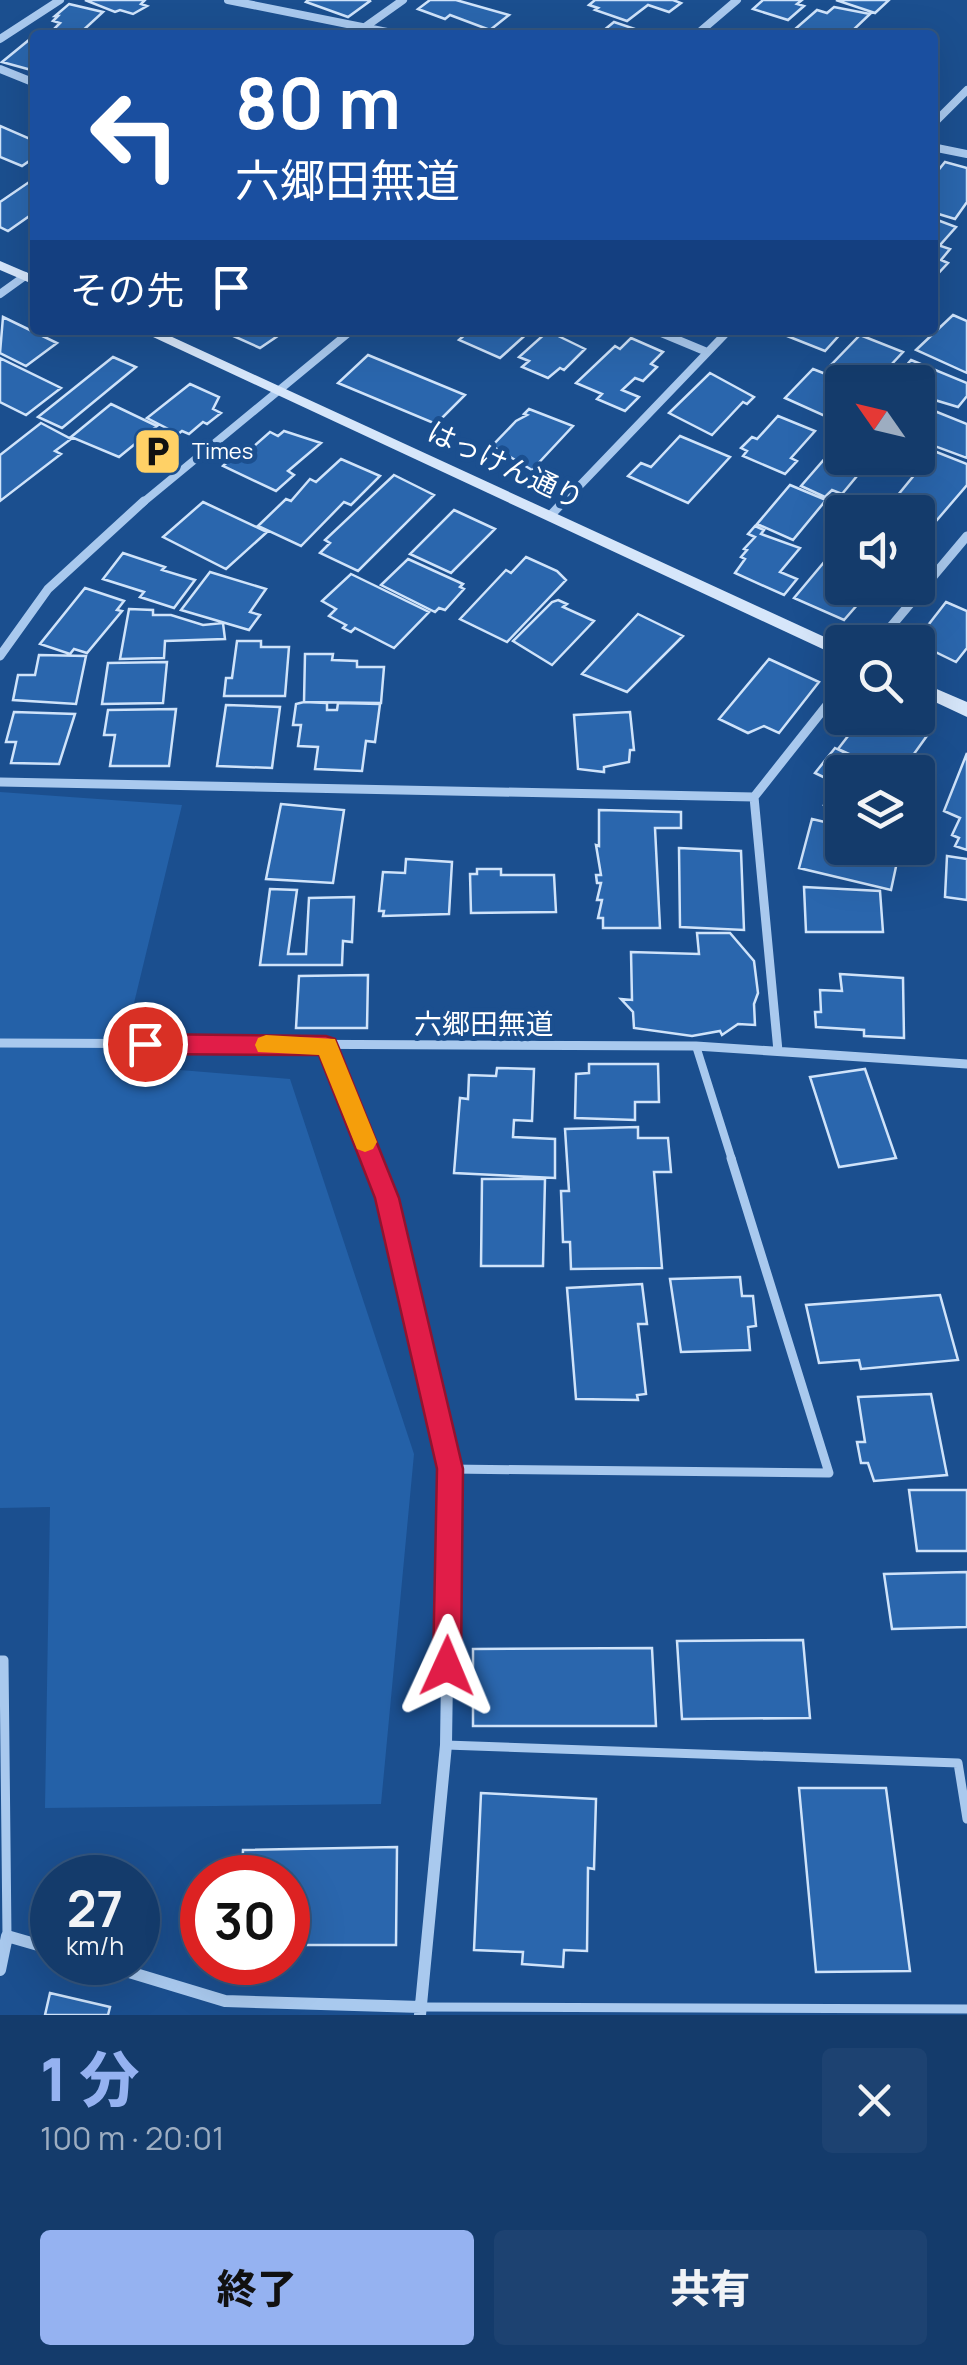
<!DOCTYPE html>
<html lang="ja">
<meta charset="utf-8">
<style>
body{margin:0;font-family:Manrope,"Noto Sans JP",sans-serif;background:#1d4271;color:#f1f3f6;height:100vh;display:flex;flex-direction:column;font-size:38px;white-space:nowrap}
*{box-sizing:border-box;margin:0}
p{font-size:32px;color:#9dadc1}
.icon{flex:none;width:55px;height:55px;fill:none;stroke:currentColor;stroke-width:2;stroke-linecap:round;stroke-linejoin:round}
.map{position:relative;height:2015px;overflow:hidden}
.sheet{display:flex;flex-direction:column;background:#143b6b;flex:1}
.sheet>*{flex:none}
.banner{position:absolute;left:30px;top:30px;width:908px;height:305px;border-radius:10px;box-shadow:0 10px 40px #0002,0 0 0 2px #33557e;background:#1a4fa0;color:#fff;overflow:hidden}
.needle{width:65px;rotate:304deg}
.fabs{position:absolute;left:825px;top:365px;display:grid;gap:20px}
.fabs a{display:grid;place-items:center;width:110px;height:110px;border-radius:10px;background:#143b6b;box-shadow:0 10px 40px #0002,0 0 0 2px #33557e;font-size:50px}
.speed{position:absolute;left:30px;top:1855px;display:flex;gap:20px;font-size:50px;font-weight:700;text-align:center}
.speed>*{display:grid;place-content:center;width:130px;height:130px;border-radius:50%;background:#143b6b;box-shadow:0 10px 40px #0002,0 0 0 2px #33557e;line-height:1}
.speed small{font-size:25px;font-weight:400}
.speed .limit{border:15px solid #d22;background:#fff;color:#111}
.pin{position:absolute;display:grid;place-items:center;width:85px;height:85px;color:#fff;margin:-42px;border:5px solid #fff;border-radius:50%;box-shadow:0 2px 10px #0007}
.me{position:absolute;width:110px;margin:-55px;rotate:1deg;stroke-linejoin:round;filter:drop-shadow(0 0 8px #0008)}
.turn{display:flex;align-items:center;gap:35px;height:210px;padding:0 40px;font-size:45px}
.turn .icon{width:130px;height:130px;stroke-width:2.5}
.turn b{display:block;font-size:70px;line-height:85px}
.then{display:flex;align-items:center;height:95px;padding:0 40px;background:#0003;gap:20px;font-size:38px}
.round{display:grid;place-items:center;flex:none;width:105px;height:105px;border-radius:10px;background:#1d4271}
.head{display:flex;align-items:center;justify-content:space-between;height:170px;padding:0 40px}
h1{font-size:60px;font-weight:800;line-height:75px;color:#95b2f1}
.primary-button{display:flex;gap:20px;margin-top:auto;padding:20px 40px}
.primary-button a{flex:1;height:115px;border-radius:10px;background:#95b2f1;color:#111;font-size:40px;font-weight:800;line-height:115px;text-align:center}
.primary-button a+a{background:#1d4271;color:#f1f3f6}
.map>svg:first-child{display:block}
</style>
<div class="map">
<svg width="967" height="2015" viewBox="0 0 967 2015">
<rect width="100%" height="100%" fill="#1b4f8f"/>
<path fill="#2461a8" d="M 0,792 L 182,805 L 119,1065 L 290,1079 L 414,1454 L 381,1804 L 45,1808 L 50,1507 L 0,1508 Z"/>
<path fill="#2a66ad" stroke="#cfe3fa" stroke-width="2.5" d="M 85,0 L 145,0 L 141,4 L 147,6 L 133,14 L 120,10 L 115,12 Z
M 308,0 L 369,0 L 370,1 L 348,17 L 306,2 Z
M 430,0 L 456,0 L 509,15 L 490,30 L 450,15 L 445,19 L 418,9 Z
M 595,0 L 673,0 L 681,3 L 669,12 L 648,5 L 627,21 L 595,10 L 598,8 L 589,5 Z
M 763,0 L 802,0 L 797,4 L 804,6 L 788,20 L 753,9 Z
M 836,0 L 889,0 L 875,13 Z
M 69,4 L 103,12 L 78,35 L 54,29 L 60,23 L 53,21 L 58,16 L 55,16 Z
M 834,7 L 870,14 L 848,35 L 808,35 L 794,30 L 817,10 L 827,13 Z
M 614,22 L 644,32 L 647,35 L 598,35 Z
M 35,35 L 35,71 L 2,62 Z
M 0,126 L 35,141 L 35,157 L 22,166 L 0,157 Z
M 945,162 L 967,168 L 967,202 L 955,219 L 932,212 L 932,178 Z
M 35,178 L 35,212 L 8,231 L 0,227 L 0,202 Z
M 932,218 L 956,227 L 940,245 L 932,243 Z
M 932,243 L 950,249 L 941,260 L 948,263 L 932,280 Z
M 953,315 L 967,321 L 967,373 L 916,350 Z
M 3,317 L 57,343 L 26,366 L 0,353 Z
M 220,330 L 284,330 L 285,331 L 260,348 Z
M 470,330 L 531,330 L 500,358 L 459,340 Z
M 772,330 L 840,330 L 843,331 L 825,351 Z
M 548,331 L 585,349 L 564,370 L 560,368 L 548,378 L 522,367 L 529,361 L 519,357 Z
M 860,335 L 903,352 L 875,382 L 831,365 Z
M 631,338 L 663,352 L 651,364 L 657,367 L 643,381 L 635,378 L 622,390 L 639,397 L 625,411 L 597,399 L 602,394 L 576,383 L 615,346 L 620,349 Z
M 368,355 L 465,395 L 436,424 L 338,383 Z
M 113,357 L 136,367 L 62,428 L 38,417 Z
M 0,358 L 61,388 L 26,415 L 0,402 Z
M 911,360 L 967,383 L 967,396 L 958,407 L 918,395 L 918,382 L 892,382 Z
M 813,369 L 846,382 L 842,382 L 842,397 L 825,416 L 785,398 Z
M 710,373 L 754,397 L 747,404 L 743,402 L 712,435 L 669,413 Z
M 190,384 L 219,397 L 213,409 L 221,413 L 207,424 L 203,422 L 189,434 L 182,431 L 178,434 L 147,418 Z
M 111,404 L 157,426 L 119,457 L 71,437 Z
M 529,409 L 573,426 L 532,470 L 492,446 L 516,421 L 527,415 L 524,414 Z
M 932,410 L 967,424 L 967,458 L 918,440 L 918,428 Z
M 778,416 L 815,431 L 791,458 L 797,461 L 785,474 L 743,456 L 747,451 L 741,448 L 752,437 L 757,439 Z
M 41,423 L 71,439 L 55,451 L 61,454 L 0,501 L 0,455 Z
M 284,431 L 321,443 L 288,471 L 294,475 L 276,491 L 223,466 L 238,452 L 244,455 L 270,432 L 278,436 Z
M 680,436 L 730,457 L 688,503 L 628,476 L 641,463 L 651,467 Z
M 841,440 L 842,458 L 872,458 L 842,494 L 832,490 L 825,497 L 801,486 Z
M 934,451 L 967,464 L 967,485 L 937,520 L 893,501 Z
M 341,459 L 380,476 L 351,505 L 344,502 L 301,546 L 258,526 L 286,499 L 291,501 L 310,479 L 316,482 Z
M 394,475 L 434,495 L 358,571 L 320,553 L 330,543 L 325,540 Z
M 790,485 L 826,500 L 793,540 L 757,524 Z
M 203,502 L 267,532 L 226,569 L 163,537 Z
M 454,510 L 495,529 L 451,573 L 410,554 Z
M 755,526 L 764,530 L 761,534 L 800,548 L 780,572 L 797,579 L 784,595 L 735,573 L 745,559 L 741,557 L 747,550 L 744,549 L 755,537 L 748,534 Z
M 123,553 L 165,567 L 162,570 L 195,580 L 174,608 L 140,597 L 144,592 L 103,579 Z
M 526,557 L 557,571 L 566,580 L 507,642 L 460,619 L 506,570 L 511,573 Z
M 408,559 L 463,584 L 460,587 L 464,589 L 445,610 L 439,608 L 435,612 L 381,585 Z
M 825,561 L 842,569 L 842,588 L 862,588 L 851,601 L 858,604 L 844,620 L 794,598 Z
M 210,572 L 266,589 L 250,612 L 260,615 L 249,630 L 181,610 Z
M 351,574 L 429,612 L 394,648 L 355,628 L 351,632 L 343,628 L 346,625 L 329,616 L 336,609 L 322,601 Z
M 85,588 L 124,601 L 117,610 L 122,611 L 87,653 L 74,649 L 70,654 L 40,644 Z
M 558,600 L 567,604 L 563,607 L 594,621 L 552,665 L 513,641 L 552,602 Z
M 946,602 L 967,611 L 967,648 L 956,662 L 915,642 Z
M 129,609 L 153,610 L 153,615 L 171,615 L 203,625 L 223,623 L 225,639 L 165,641 L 164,658 L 120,659 Z
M 638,614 L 683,636 L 627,692 L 582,674 Z
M 237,641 L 261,641 L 261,647 L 289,647 L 285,696 L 224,696 L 226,678 L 232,678 Z
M 305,654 L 333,654 L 332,660 L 357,661 L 357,667 L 384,667 L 381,703 L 304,702 Z
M 39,655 L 86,656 L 76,704 L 13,700 L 18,675 L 35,675 Z
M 769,659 L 819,682 L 779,733 L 764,726 L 748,733 L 719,719 Z
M 167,662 L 163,703 L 102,704 L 108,663 Z
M 304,702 L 327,703 L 327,710 L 337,710 L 338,703 L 380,704 L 375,742 L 366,741 L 362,771 L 315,769 L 318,747 L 298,746 L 301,725 L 293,725 L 296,704 Z
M 226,705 L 280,707 L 272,768 L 217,766 Z
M 176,709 L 169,766 L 110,766 L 115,735 L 104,735 L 108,710 Z
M 14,712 L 75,714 L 59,764 L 11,763 L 16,742 L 6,742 Z
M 630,712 L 634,750 L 630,750 L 629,762 L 604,767 L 604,772 L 578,769 L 574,715 Z
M 862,718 L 916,718 L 934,726 L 901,772 L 889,772 L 838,749 Z
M 835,748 L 884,772 L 842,772 L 842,814 L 824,805 L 838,784 L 815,773 Z
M 967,753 L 967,850 L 955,846 L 959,838 L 952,835 L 960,818 L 944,811 Z
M 281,804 L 344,810 L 333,883 L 266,879 Z
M 599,810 L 681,812 L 681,828 L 655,828 L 660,928 L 603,928 L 603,918 L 598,918 L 602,900 L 597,900 L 601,883 L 597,883 L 596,875 L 601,875 L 596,845 L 599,846 Z
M 812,819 L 842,826 L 842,848 L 900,848 L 891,890 L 799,868 Z
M 679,848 L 741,851 L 744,930 L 680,927 Z
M 947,856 L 967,859 L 967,900 L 945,897 Z
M 406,859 L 452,862 L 449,914 L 383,916 L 384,911 L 379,911 L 383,872 L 405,873 Z
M 477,869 L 501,869 L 501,875 L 554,875 L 556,912 L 471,913 L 470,874 L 477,874 Z
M 804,887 L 880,891 L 883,932 L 806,932 Z
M 270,889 L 297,890 L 288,954 L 306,954 L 309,898 L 354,897 L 352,942 L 343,941 L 342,965 L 260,965 Z
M 697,933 L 730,933 L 754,961 L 758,993 L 754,1004 L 755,1025 L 738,1024 L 722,1035 L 720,1031 L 692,1036 L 634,1028 L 633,1012 L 621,999 L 632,1000 L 631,952 L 699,954 Z
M 840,974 L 903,978 L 904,1038 L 864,1036 L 864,1030 L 816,1027 L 815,1012 L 821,1012 L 820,990 L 842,991 Z
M 368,975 L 367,1028 L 296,1028 L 299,976 Z
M 589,1064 L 658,1064 L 659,1102 L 635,1102 L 635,1120 L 575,1118 L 576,1074 L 589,1073 Z
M 497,1068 L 534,1069 L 532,1121 L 514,1120 L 513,1137 L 555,1139 L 555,1178 L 454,1173 L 460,1098 L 468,1099 L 469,1075 L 496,1076 Z
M 865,1069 L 896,1158 L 839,1167 L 810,1077 Z
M 638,1127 L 638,1138 L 668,1138 L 671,1172 L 654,1172 L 662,1268 L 571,1269 L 570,1242 L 563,1242 L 561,1191 L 569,1191 L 565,1129 Z
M 482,1179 L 545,1179 L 543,1266 L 481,1266 Z
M 740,1277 L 742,1296 L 753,1296 L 756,1326 L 748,1327 L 750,1350 L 681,1352 L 670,1279 Z
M 642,1284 L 647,1324 L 638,1324 L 646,1394 L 637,1395 L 638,1400 L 576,1399 L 567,1288 Z
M 940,1295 L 958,1360 L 861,1369 L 859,1360 L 819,1363 L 806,1305 Z
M 931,1394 L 947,1475 L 874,1481 L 868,1463 L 861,1463 L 857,1442 L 865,1442 L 858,1397 Z
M 909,1490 L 967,1490 L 967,1551 L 917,1551 Z
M 967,1572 L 967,1627 L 892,1629 L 884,1574 Z
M 803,1640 L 810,1718 L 682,1719 L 677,1641 Z
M 652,1648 L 656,1726 L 473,1726 L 473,1649 Z
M 799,1788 L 886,1788 L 910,1971 L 816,1972 Z
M 481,1793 L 596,1799 L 594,1869 L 588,1868 L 587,1951 L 564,1950 L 563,1967 L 522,1964 L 523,1952 L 474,1950 Z
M 397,1847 L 396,1945 L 288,1945 L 288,1878 L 242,1878 L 243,1850 Z
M 50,1993 L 110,2007 L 108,2015 L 45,2015 Z"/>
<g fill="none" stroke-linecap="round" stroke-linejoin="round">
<path stroke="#a9c9ee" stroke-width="8" d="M 696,1046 L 732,1160"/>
<path stroke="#a9c9ee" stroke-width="9" d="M 450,1469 L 829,1473 L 731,1158
M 0,1660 L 4,1660 L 7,1936
M 446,1745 L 958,1763 L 967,1819
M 421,2007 L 967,2009"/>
<path stroke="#a9c9ee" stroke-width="8" d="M 228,0 L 402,35
M 365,27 L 403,0
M 696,35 L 737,0
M 0,39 L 60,0
M 0,69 L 35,83
M 932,125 L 967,90
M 932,147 L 967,154
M 0,294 L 25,276
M 654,330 L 707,352
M 141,504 L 352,330
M 562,504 L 729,330"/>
<path stroke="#a9c9ee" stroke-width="9" d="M 550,516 L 564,501
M 878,642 L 967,536
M 0,656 L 48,589 L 144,501
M 0,782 L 754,797
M 0,1043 L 696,1046 L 967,1064
M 327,1046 L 372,1160
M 778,1051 L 754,797 L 842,686"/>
<path stroke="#a9c9ee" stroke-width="12" d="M 371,1158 L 387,1198 L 450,1469 L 446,1745 L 420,2015
M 96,1962 L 225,2001 L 421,2007
M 0,1970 L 7,1936 L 52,1949"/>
<path fill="#d6e6fa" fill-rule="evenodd" d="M 0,261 L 35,276 L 35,285 L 0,270 Z
M 138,330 L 157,330 L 842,645 L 842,658 Z
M 918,681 L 967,702 L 967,717 L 918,694 Z"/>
</g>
<path fill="#e11d48" stroke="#92132f" stroke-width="2.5" d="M 145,1034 L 326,1036 L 335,1039 L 338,1046 L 399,1198 L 463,1469 L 461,1666 L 457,1676 L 447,1680 L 437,1676 L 433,1666 L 437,1469 L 375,1198 L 319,1055 L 145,1054 L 137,1051 L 134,1044 L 137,1037 Z"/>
<path fill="#f59e0b" d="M 266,1035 L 335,1039 L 377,1142 L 373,1149 L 365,1152 L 357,1149 L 319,1055 L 258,1052 L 255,1045 L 258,1038 Z"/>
<defs>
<symbol id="parking-square" viewBox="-11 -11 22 22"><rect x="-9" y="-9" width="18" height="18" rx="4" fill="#ffd166" stroke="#1b4f8f"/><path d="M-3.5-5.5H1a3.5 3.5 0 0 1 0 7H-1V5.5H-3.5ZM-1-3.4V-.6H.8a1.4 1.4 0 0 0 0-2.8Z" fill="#111"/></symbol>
</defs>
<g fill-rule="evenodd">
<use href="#parking-square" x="130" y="424" width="55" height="55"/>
</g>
<g text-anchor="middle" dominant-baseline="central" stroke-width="10" stroke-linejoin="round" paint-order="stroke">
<g font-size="22" fill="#fff" stroke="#1b4f8f" text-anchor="start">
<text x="192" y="451">Times</text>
</g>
<g font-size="28" fill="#fff" stroke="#1b4f8f">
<text transform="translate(506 464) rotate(25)">はっけん通り</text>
<text x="484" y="1023">六郷田無道</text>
</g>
</g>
</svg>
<div class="fabs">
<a><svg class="needle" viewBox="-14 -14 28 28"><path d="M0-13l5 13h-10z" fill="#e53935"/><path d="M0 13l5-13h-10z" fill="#9dadc1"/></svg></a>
<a><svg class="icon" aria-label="sound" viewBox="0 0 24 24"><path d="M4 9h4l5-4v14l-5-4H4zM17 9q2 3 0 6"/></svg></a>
<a><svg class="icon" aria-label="search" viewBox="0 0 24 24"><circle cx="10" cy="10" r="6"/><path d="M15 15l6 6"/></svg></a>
<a><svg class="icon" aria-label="layers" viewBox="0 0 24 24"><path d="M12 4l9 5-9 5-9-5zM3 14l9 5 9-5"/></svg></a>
</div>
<div class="speed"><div>27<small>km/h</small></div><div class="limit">30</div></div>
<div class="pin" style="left:145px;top:1044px;background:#d93025"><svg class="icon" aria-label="arrive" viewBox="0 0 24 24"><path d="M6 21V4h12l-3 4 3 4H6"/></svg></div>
<svg class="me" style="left:447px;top:1666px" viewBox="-20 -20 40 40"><path d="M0-17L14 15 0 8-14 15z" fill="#e11d48" stroke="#fff" stroke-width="4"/></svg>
<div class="banner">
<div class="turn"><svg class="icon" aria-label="left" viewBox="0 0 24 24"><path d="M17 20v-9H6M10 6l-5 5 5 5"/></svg><div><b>80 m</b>六郷田無道</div></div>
<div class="then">その先<svg class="icon" aria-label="arrive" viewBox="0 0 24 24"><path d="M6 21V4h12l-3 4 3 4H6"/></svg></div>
</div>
</div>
<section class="sheet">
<div class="head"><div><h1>1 分</h1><p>100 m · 20:01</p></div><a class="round"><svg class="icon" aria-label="close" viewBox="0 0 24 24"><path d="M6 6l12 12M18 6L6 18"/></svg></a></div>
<div class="primary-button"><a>終了</a><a>共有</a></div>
</section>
